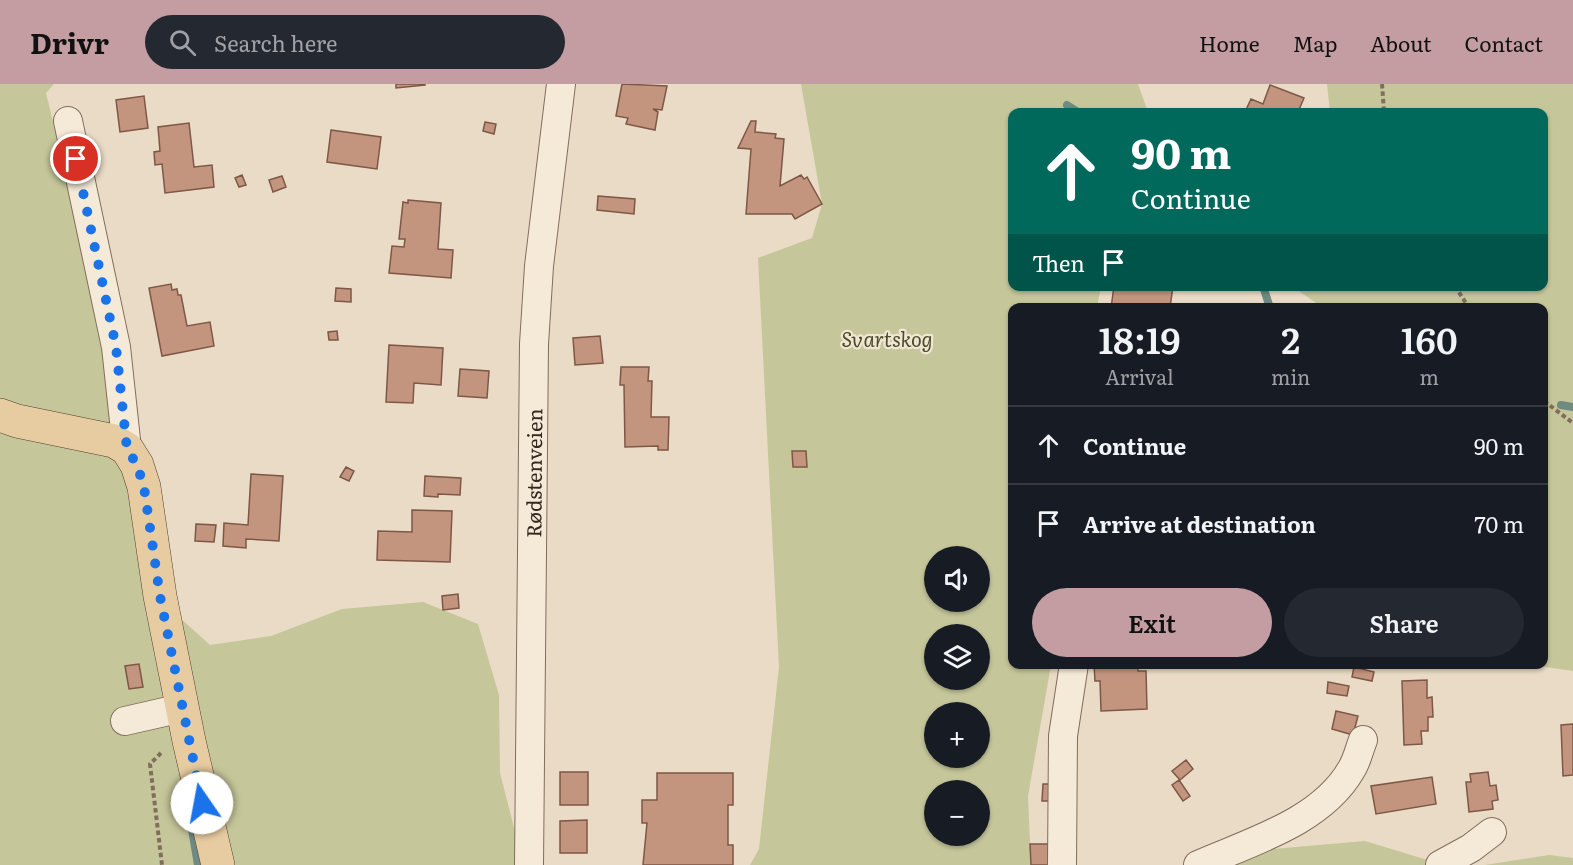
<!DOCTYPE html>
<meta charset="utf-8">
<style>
body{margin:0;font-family:Literata,serif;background:#242831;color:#f1f3f6;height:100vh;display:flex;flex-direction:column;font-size:22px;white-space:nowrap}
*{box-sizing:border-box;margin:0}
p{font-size:20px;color:#9ea1a6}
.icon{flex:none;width:33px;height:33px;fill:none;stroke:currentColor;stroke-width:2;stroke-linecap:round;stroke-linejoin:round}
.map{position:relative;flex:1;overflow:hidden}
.drawer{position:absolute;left:1008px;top:219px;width:540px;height:366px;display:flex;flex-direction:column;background:#171b24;border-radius:12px;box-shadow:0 2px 4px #0004}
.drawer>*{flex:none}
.hud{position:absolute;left:1008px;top:24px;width:540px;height:183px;border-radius:12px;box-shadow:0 2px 4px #0004;background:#00695c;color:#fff;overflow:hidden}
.controls{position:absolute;left:924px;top:462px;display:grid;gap:12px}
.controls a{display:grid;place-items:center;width:66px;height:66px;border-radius:50%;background:#171b24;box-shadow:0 2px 4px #0004;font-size:30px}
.pin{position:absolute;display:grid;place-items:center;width:51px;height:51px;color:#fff;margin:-26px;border:3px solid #fff;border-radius:50%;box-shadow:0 2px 6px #0007}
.me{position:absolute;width:66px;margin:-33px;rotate:348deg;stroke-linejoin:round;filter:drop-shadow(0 0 4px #0008)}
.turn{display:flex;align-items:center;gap:21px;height:126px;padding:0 24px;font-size:27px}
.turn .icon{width:78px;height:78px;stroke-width:2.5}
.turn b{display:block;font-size:42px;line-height:51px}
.then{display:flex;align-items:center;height:57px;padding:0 24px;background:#0003;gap:12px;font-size:22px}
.eta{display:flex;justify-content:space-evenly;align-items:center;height:102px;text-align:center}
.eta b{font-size:36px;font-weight:600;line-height:42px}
.button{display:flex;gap:12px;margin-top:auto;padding:12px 24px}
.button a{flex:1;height:69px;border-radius:36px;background:#c39da2;color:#111;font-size:24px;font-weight:600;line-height:69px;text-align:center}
.button a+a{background:#242831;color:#f1f3f6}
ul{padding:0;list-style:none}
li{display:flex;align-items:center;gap:18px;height:78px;padding:0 24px;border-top:2px solid #363941}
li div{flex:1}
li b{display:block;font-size:22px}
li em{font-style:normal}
header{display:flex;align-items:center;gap:36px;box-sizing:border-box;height:84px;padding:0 30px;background:#c39da2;color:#111}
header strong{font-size:28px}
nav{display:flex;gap:33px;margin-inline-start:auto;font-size:21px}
.search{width:420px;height:54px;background:#242831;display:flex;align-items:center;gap:15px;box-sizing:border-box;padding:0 21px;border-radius:33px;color:#9ea1a6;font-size:22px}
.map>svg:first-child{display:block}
</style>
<header>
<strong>Drivr</strong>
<div class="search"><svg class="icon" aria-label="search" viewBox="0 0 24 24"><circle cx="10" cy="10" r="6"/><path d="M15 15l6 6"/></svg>Search here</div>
<nav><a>Home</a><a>Map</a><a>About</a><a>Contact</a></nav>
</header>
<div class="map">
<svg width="1573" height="781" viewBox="0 0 1573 781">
<rect width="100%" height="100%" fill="#e9dbc5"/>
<path fill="#c5c69a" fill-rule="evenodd" d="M 0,0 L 54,0 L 46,9 L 155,457 L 168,523 L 210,561 L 271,552 L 342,525 L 423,518 L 478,540 L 499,611 L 500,689 L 521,771 L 531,781 L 0,781 Z
M 801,0 L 1138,0 L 1148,28 L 1012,28 L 1012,202 L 1101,203 L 1097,223 L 1012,224 L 1012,580 L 1051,581 L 1028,712 L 1031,781 L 750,781 L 759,765 L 779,583 L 758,174 L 812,154 L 822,120 ZM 934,472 L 980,472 L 980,518 L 934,518 ZM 934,550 L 980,550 L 980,596 L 934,596 ZM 934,628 L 980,628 L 980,674 L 934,674 ZM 934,706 L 980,706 L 980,752 L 934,752 Z
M 1327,0 L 1573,0 L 1573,587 L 1532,581 L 1544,580 L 1544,224 L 1322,223 L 1293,203 L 1544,202 L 1544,28 L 1330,28 Z
M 1365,757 L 1444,781 L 1232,781 L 1273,765 Z
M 1549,771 L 1573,774 L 1573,781 L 1485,781 Z"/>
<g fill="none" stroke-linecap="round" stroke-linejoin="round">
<path stroke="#6e8a81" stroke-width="8" d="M 1067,21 L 1078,28
M 1263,202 L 1270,224
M 1561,321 L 1573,323
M 188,722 L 198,781"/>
</g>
<path fill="#c3957f" stroke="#7e5746" stroke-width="1.5" d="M 396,0 L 425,0 L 425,1 L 396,4 Z
M 622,0 L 667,2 L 662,26 L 653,25 L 658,28 L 655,46 L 626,40 L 628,34 L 616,32 Z
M 1270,1 L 1304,14 L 1298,28 L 1245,28 L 1251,15 L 1263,20 Z
M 144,12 L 148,44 L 120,48 L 116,16 Z
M 751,37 L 756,37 L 755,48 L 776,50 L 775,54 L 784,55 L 780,102 L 801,91 L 804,95 L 807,93 L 822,120 L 795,135 L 792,130 L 746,130 L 751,65 L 738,64 Z
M 485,38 L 496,40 L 494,50 L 483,47 Z
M 189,39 L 194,83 L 212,81 L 214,103 L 165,109 L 162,80 L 155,81 L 154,68 L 160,67 L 158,43 Z
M 331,46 L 381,53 L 377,85 L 327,78 Z
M 242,91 L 246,101 L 239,103 L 235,94 Z
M 282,92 L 286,103 L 273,108 L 269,96 Z
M 598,112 L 635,115 L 634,130 L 597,126 Z
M 408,116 L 441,119 L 438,165 L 453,166 L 451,194 L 389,189 L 392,162 L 404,163 L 405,155 L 399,155 L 403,118 L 408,119 Z
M 171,200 L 172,206 L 177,205 L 178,211 L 181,211 L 187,242 L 210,238 L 214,262 L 162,272 L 149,204 Z
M 1114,202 L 1173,202 L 1170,224 L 1111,224 Z
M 336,204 L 351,205 L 351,218 L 335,217 Z
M 337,247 L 338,256 L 329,256 L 328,248 Z
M 600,252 L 603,279 L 575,281 L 573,254 Z
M 389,261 L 443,264 L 441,301 L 414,299 L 413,319 L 386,318 Z
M 621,283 L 649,283 L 648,297 L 652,297 L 651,333 L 669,333 L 668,366 L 658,366 L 658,362 L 625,363 L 624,301 L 620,301 Z
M 460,285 L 489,287 L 487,314 L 458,312 Z
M 792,367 L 806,367 L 807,383 L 793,383 Z
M 346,383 L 354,387 L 349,397 L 340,393 Z
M 251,390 L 283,392 L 279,457 L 246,455 L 246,464 L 223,462 L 224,439 L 248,441 Z
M 425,392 L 461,394 L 460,411 L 438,410 L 438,413 L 424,412 Z
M 412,426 L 452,427 L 450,478 L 377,476 L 378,447 L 412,448 Z
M 196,440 L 216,441 L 214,458 L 195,457 Z
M 458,510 L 459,524 L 443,526 L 442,512 Z
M 139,580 L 143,603 L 129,605 L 125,582 Z
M 1094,580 L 1137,580 L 1138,587 L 1146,587 L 1147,625 L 1101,627 L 1100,597 L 1095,597 Z
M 1354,583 L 1374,588 L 1372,597 L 1352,593 Z
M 1427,596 L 1427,614 L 1432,613 L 1433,633 L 1428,633 L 1428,647 L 1421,647 L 1422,660 L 1404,661 L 1402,597 Z
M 1328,598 L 1349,602 L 1347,612 L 1327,609 Z
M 1336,627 L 1358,632 L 1353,651 L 1332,645 Z
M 1573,640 L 1573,691 L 1563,692 L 1561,641 Z
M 1186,676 L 1193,685 L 1180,696 L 1172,687 Z
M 560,688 L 588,688 L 588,721 L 560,721 Z
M 1488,688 L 1490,702 L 1496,701 L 1498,716 L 1492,717 L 1493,725 L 1469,728 L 1466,698 L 1471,698 L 1470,690 Z
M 657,689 L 733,689 L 733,721 L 728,721 L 728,761 L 733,761 L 733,781 L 643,781 L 647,739 L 642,739 L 642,716 L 657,716 Z
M 1432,693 L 1436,720 L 1376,730 L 1371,702 Z
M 1179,696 L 1190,712 L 1183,717 L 1172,701 Z
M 1043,700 L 1055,700 L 1055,717 L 1042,717 Z
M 587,736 L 587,769 L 560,769 L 560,737 Z
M 1030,760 L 1048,760 L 1048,781 L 1031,781 Z"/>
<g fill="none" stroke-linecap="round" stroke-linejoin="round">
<defs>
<g id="minor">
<path d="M 68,37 L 116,263 L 127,365"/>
<path d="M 125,637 L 182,624"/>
<path id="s1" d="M 529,781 L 534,260 L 539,182 L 561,0"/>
<path d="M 1062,781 L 1063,652 L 1074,580"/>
<path d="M 1198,781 C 1250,758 1321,738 1351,686 C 1357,677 1359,666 1363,656"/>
<path d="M 1440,781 L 1471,764 L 1492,748"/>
</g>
<path id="major" d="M 0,331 L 17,337 L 114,357 L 127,365 L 137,381 L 144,403 L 160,512 L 189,657 L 218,781"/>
</defs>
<use href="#minor" stroke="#826d5d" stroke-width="30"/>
<use href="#major" stroke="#503d31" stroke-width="34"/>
<path stroke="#826d5d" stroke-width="4" stroke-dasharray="4.5 3" stroke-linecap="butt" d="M 1382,0 L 1384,28
M 1455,202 L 1469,224
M 1544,317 L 1573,339
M 161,669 L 150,680 L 162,781"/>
<use href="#minor" stroke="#f5e9d7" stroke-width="28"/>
<use href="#major" stroke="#e8cca1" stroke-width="33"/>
</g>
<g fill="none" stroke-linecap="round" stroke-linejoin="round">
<path stroke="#1a73e8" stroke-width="10" stroke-dasharray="0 18" d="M 76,75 L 116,263 L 127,365 L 137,381 L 144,403 L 160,512 L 202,719"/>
</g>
<g text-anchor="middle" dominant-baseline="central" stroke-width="4.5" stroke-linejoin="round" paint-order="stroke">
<g font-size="20" font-style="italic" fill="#484e28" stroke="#f1e6d4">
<text x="887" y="254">Svartskog</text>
</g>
<g font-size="20" fill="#34271f" stroke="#f1e6d4">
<text stroke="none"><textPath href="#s1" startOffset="392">Rødstenveien</textPath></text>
</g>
</g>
</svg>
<div class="controls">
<a><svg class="icon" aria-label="sound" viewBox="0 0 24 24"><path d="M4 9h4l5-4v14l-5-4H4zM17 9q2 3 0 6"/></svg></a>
<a><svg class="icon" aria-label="layers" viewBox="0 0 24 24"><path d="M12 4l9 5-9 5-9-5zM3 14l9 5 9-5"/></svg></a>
<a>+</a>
<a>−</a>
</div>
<div class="pin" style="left:76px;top:75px;background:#d93025"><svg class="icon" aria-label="arrive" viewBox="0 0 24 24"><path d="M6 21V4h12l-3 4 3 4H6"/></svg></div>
<svg class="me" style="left:202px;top:719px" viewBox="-20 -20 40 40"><circle r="19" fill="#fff"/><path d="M0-13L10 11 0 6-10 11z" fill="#1a73e8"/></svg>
<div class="hud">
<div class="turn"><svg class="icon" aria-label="ahead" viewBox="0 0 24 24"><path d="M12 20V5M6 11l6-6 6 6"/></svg><div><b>90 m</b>Continue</div></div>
<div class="then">Then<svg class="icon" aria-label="arrive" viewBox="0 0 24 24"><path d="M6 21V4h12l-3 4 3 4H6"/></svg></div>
</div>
<section class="drawer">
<div class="eta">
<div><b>18:19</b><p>Arrival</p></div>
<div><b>2</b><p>min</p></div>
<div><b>160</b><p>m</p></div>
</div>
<ul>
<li><svg class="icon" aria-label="ahead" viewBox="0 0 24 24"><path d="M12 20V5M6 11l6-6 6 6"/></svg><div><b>Continue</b></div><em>90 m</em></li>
<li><svg class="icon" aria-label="arrive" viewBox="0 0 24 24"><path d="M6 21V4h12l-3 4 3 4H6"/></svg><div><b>Arrive at destination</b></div><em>70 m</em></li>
</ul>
<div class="button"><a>Exit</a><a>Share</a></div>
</section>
</div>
